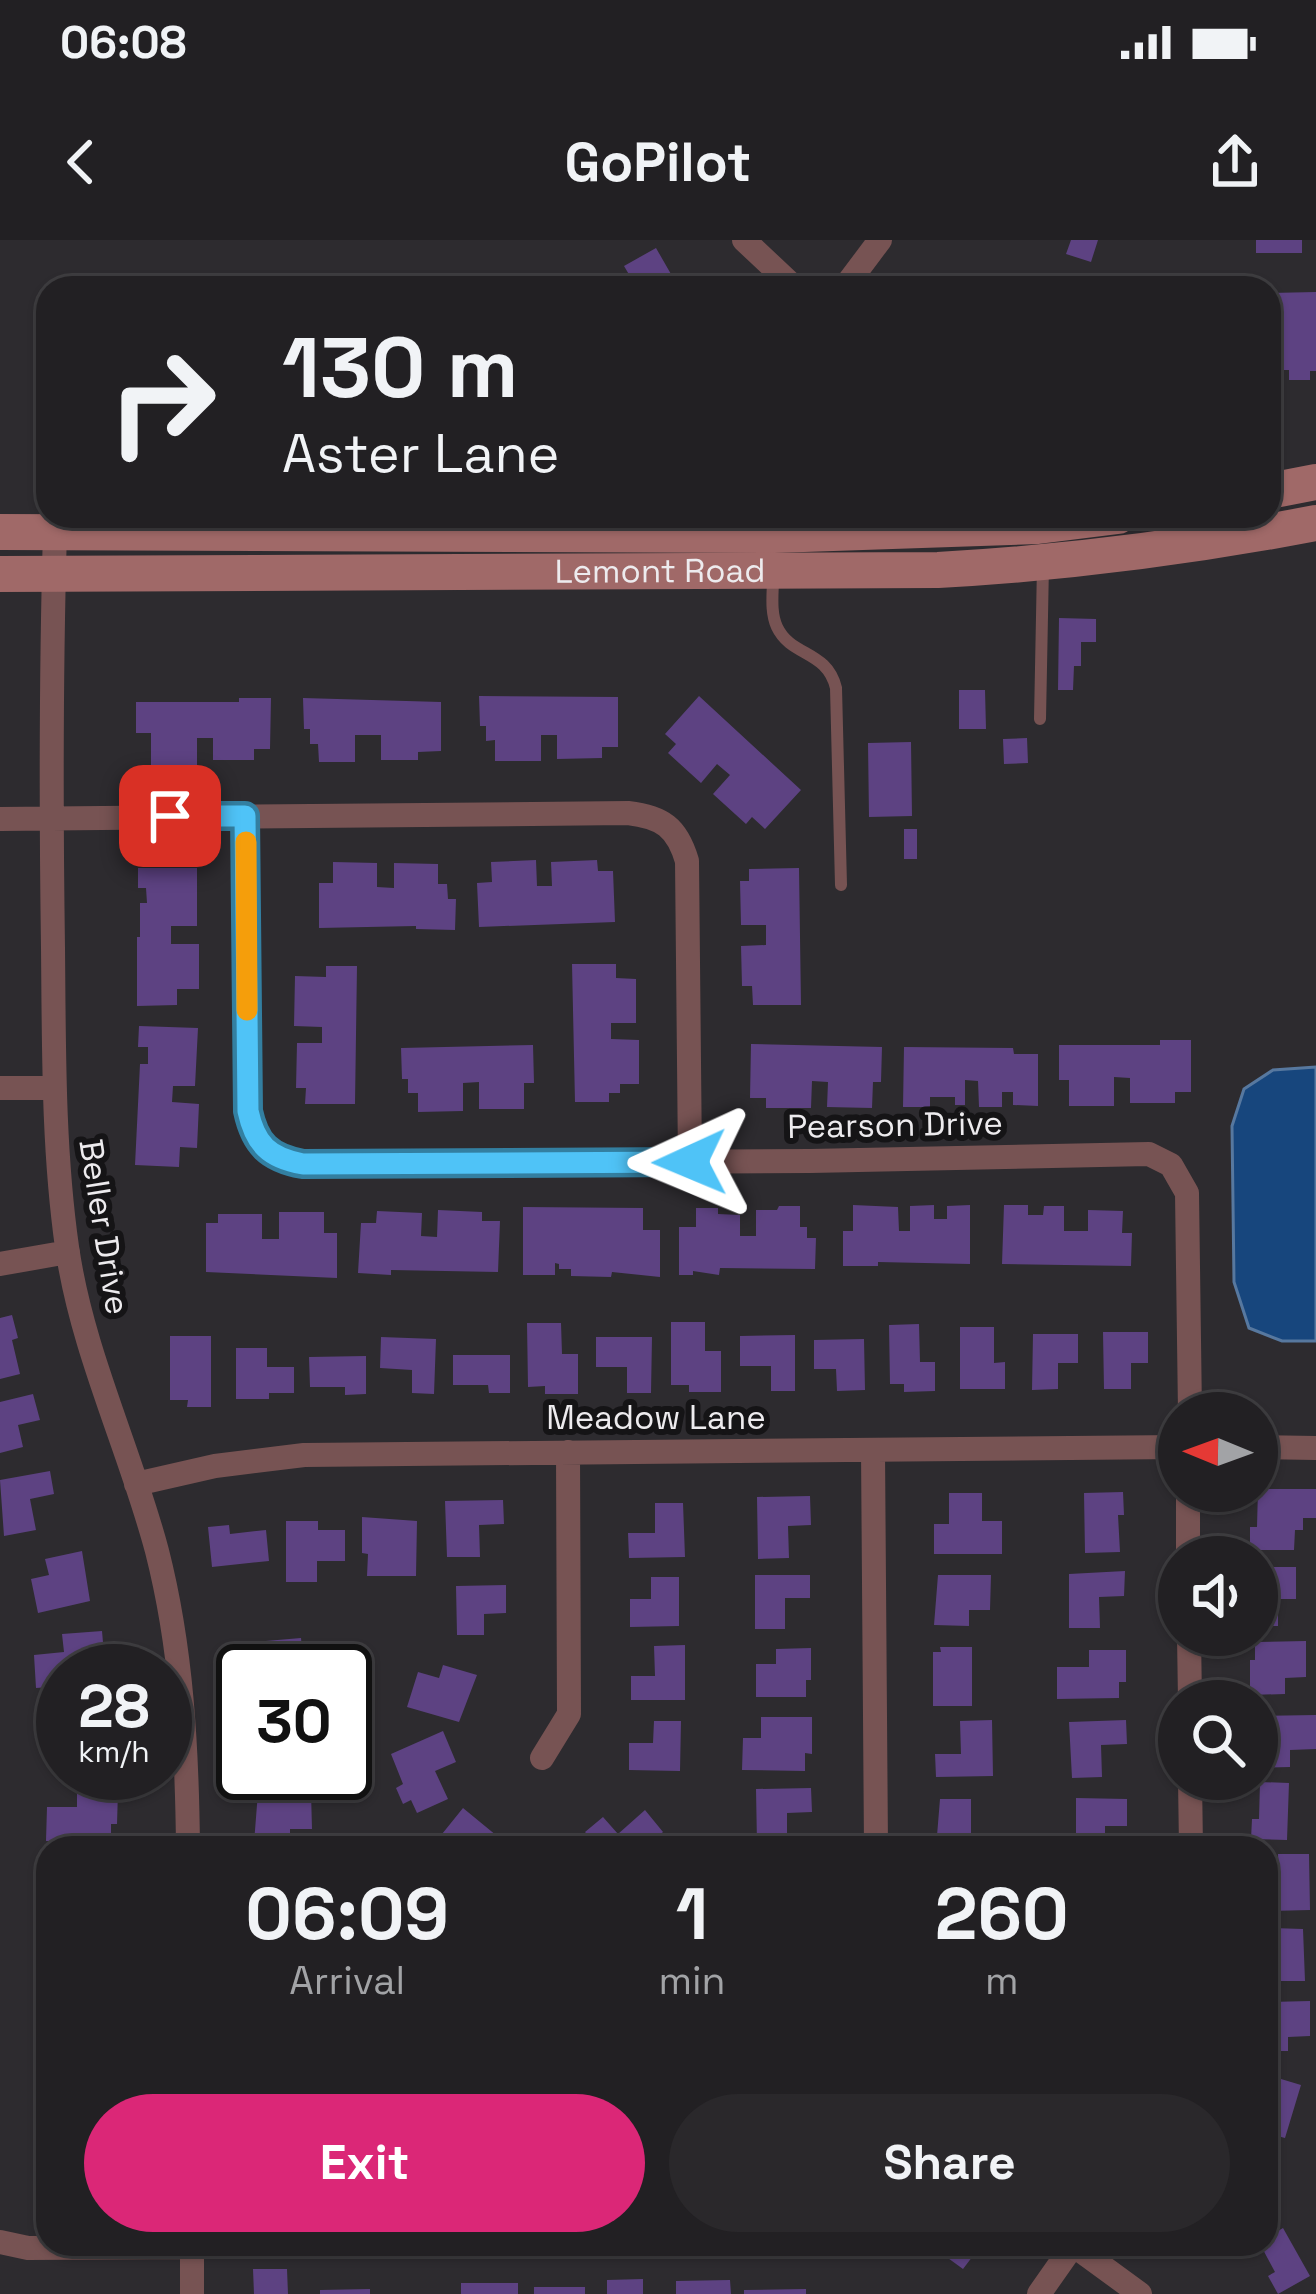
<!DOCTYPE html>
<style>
body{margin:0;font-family:"Space Grotesk",sans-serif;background:#2a282b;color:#f1f3f6;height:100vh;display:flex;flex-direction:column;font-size:45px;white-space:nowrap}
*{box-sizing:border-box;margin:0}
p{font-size:39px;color:#a2a3a6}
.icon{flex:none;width:66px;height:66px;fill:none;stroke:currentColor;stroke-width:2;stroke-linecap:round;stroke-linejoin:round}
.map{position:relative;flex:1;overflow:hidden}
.sheet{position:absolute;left:36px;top:1596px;width:1242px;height:420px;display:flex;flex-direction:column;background:#222023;border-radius:36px;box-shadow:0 3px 9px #0004,0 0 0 3px #3f3e41}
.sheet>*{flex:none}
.guide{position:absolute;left:36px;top:36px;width:1245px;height:252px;border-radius:36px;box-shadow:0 3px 9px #0004,0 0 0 3px #3f3e41;background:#222023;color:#f1f3f6;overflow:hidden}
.needle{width:78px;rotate:271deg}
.controls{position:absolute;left:1158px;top:1152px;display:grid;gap:24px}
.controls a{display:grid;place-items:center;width:120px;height:120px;border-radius:50%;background:#222023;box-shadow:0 3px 9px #0004,0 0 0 3px #3f3e41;font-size:60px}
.speed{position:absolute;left:36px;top:1404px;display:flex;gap:24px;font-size:60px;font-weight:700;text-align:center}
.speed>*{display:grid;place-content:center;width:156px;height:156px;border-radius:50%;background:#222023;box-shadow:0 3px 9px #0004,0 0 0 3px #3f3e41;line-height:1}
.speed small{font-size:30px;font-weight:400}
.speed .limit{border:6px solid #111;border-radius:18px;background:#fff;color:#111}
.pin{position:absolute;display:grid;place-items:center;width:102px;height:102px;color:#fff;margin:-51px;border-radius:24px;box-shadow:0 6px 18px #0006}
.me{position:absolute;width:132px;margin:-66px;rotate:269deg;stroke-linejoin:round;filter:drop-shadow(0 0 9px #0008)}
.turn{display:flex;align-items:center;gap:42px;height:252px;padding:0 48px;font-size:54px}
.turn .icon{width:156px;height:156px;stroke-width:2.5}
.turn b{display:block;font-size:84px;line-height:102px}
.eta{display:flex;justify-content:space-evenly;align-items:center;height:204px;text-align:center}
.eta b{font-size:72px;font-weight:700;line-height:84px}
.cta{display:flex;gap:24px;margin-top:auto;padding:24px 48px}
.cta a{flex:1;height:138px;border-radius:72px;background:#db2777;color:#fff;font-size:48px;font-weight:700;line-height:138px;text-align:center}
.cta a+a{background:#2a282b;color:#f1f3f6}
.status{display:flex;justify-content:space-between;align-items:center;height:84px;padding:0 60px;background:#222023;direction:ltr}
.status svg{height:33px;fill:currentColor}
header{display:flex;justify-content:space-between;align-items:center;height:156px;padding:0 48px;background:#222023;font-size:54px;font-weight:700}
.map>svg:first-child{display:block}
</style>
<div class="status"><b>06:08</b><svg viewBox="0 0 49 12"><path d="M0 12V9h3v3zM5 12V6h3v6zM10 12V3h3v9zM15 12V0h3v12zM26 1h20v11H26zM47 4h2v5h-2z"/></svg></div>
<header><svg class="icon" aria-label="back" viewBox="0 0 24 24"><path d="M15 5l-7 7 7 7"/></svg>GoPilot<svg class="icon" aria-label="share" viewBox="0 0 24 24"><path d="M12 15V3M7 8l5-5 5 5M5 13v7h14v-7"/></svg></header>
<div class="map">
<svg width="1316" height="2054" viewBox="0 0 1316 2054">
<rect width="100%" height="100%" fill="#2d2b2f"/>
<path fill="#17467d" stroke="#57789f" stroke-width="3" d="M 1316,827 L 1316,1101 L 1282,1101 L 1249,1088 L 1234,1042 L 1232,886 L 1244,849 L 1273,830 Z"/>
<path fill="#5d4282" d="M 1071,0 L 1098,0 L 1091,22 L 1066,14 Z
M 1256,0 L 1302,0 L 1302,13 L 1256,13 Z
M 656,8 L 679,48 L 637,48 L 624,26 Z
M 1316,52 L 1316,131 L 1310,131 L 1310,140 L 1289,140 L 1289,130 L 1269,130 L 1269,53 Z
M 1059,378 L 1096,379 L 1096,402 L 1081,402 L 1081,426 L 1074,426 L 1073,450 L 1058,450 Z
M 959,450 L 985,450 L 986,489 L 959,489 Z
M 479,456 L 618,457 L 618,507 L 602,507 L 602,518 L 557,519 L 557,495 L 541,495 L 541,521 L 495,521 L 495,500 L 486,501 L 486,486 L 480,486 Z
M 699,456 L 801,550 L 765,589 L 752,577 L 746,584 L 713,554 L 730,535 L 717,524 L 701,543 L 668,513 L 676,504 L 665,494 Z
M 239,458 L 271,458 L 270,509 L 254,509 L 254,520 L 213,520 L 213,498 L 197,498 L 197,525 L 151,525 L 151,493 L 136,493 L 136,462 L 239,462 Z
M 303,458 L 441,462 L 441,511 L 418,512 L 418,520 L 381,520 L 381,495 L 355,495 L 355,522 L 319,522 L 318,504 L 310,504 L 310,489 L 304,489 Z
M 1027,498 L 1028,523 L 1004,524 L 1003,499 Z
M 911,502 L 912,576 L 869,577 L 868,503 Z
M 904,589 L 917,589 L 917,619 L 904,619 Z
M 536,620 L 537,646 L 552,646 L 551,622 L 597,620 L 598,631 L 613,631 L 615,682 L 479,687 L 477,643 L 492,642 L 491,622 Z
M 333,622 L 377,623 L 377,647 L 394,648 L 394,623 L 438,624 L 438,644 L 447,644 L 448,659 L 456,659 L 455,690 L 416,689 L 416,686 L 319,688 L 319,643 L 333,643 Z
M 138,628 L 197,628 L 197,686 L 171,686 L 171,704 L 199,704 L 199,749 L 177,749 L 177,765 L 137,766 L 137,697 L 140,697 L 140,663 L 147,663 L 146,648 L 138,648 Z
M 799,628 L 801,765 L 753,765 L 752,746 L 742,746 L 741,706 L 766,705 L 766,685 L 741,685 L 740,641 L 749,641 L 749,629 Z
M 572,724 L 616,724 L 616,738 L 636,739 L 636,783 L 611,783 L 611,799 L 639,800 L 639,844 L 620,844 L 620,853 L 609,853 L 609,862 L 575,862 Z
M 326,726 L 357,726 L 355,864 L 305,864 L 306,848 L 296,848 L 297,803 L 322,803 L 322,787 L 294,786 L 295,736 L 326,737 Z
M 139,786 L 198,788 L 195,846 L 173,846 L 172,862 L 199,864 L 197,908 L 180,907 L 179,927 L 135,925 L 140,824 L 148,824 L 148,807 L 138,807 Z
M 1160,800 L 1191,800 L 1191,852 L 1175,852 L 1175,863 L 1130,863 L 1130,838 L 1114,837 L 1114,866 L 1069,866 L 1069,840 L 1059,840 L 1059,805 L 1160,805 Z
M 751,804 L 882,807 L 881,842 L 873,842 L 872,868 L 827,867 L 828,842 L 812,841 L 811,868 L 766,868 L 766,858 L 750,858 Z
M 533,805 L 534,843 L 524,843 L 524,869 L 479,869 L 479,842 L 463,843 L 463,871 L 418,872 L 418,853 L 408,853 L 408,839 L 402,839 L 401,808 Z
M 904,807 L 1013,808 L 1014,814 L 1038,814 L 1038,866 L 1013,865 L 1013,852 L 1002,852 L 1002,867 L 979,867 L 978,841 L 965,840 L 965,865 L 955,865 L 955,857 L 930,857 L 930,867 L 903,867 Z
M 853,965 L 898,967 L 899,991 L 910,991 L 910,966 L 934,965 L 934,979 L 947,979 L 947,966 L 970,965 L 970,1024 L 878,1022 L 878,1026 L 843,1026 L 843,991 L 853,991 Z
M 1004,965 L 1028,965 L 1028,975 L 1043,975 L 1044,966 L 1064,966 L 1064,991 L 1088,991 L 1088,970 L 1123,971 L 1122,993 L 1132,993 L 1131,1026 L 1002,1024 Z
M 779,966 L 800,966 L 800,987 L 807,987 L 807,998 L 816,998 L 815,1029 L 720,1028 L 719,1035 L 693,1031 L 693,1035 L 679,1035 L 679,987 L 696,987 L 696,968 L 718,968 L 718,974 L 740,975 L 740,996 L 756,996 L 756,970 L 777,970 Z
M 523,967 L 643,968 L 643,990 L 660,990 L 660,1037 L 612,1032 L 611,1037 L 571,1036 L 571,1029 L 559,1029 L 559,1024 L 555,1023 L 555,1035 L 523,1035 Z
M 438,970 L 482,972 L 482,981 L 500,981 L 498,1032 L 391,1030 L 391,1035 L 358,1033 L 361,983 L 376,983 L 377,971 L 422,973 L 421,996 L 437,997 Z
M 279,972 L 324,972 L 324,993 L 337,993 L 337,1038 L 206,1032 L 206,983 L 218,983 L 218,974 L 262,974 L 262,999 L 279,999 Z
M 12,1075 L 18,1098 L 12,1100 L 20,1134 L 0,1139 L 0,1078 Z
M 671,1082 L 705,1082 L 705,1111 L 721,1111 L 721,1152 L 689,1152 L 689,1145 L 671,1145 Z
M 527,1083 L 561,1083 L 562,1114 L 578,1114 L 578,1154 L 545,1154 L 545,1146 L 528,1147 Z
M 919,1084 L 920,1122 L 935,1122 L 935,1151 L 904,1152 L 904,1144 L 890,1144 L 889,1085 Z
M 960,1087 L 994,1087 L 994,1123 L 1005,1122 L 1005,1149 L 960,1149 Z
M 1103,1092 L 1148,1092 L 1148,1123 L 1131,1123 L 1131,1149 L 1104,1149 Z
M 1033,1094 L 1078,1094 L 1078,1123 L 1058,1123 L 1058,1149 L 1032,1150 Z
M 795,1095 L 795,1151 L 771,1151 L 771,1126 L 740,1126 L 740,1096 Z
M 170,1096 L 211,1096 L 211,1167 L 187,1167 L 188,1160 L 170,1160 Z
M 381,1097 L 436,1099 L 434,1154 L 412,1153 L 412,1130 L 380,1128 Z
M 596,1097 L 652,1097 L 651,1153 L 627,1153 L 627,1127 L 596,1127 Z
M 864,1099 L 865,1150 L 837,1151 L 836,1129 L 814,1129 L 814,1100 Z
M 236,1108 L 267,1108 L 267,1127 L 294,1127 L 294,1153 L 269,1153 L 269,1159 L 236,1159 Z
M 453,1115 L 510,1115 L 510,1153 L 489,1153 L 488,1145 L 453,1145 Z
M 366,1116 L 366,1154 L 345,1155 L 345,1147 L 310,1147 L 309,1117 Z
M 33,1154 L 40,1180 L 18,1185 L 23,1207 L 0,1213 L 0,1162 Z
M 50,1231 L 54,1254 L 30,1259 L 36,1290 L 4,1296 L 0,1240 Z
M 1258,1249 L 1316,1249 L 1316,1278 L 1303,1278 L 1303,1290 L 1295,1290 L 1294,1310 L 1250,1310 L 1250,1287 L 1257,1287 Z
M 1123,1252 L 1124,1275 L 1118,1275 L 1120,1312 L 1085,1313 L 1084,1253 Z
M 949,1253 L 982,1253 L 982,1281 L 1002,1281 L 1002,1314 L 934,1314 L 934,1284 L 949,1284 Z
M 810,1256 L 811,1285 L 788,1286 L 789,1318 L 758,1319 L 757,1257 Z
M 503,1260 L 504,1284 L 479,1285 L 480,1317 L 447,1317 L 445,1261 Z
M 655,1263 L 683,1263 L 685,1317 L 629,1318 L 628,1293 L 655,1293 Z
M 362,1277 L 417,1281 L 416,1336 L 367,1336 L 368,1314 L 362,1313 Z
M 286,1281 L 318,1281 L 318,1290 L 345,1290 L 345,1321 L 317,1321 L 317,1342 L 286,1342 Z
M 229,1285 L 230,1294 L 266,1290 L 269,1321 L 212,1327 L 208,1287 Z
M 82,1311 L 90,1361 L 38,1373 L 31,1339 L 49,1335 L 45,1319 Z
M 1257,1327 L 1296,1327 L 1296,1359 L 1278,1359 L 1278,1386 L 1257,1386 Z
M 1125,1331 L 1124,1356 L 1099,1357 L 1100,1388 L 1069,1388 L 1069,1334 Z
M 755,1335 L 810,1335 L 810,1358 L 785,1358 L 785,1389 L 755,1389 Z
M 938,1335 L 991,1335 L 990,1370 L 969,1370 L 969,1386 L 934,1385 Z
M 651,1337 L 679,1337 L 679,1386 L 630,1387 L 630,1359 L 651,1359 Z
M 506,1345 L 506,1373 L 484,1374 L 484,1395 L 457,1395 L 456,1346 Z
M 102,1391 L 105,1425 L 100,1426 L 101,1431 L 63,1431 L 63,1446 L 36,1448 L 34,1415 L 64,1412 L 62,1394 Z
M 301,1398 L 304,1431 L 246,1431 L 243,1403 Z
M 1306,1401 L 1306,1437 L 1285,1438 L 1285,1454 L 1250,1455 L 1250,1420 L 1255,1420 L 1255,1402 Z
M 685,1405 L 685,1460 L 631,1460 L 631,1436 L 655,1436 L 654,1406 Z
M 940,1407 L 972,1407 L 972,1466 L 933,1466 L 933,1412 L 941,1412 Z
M 811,1408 L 811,1440 L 806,1440 L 806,1457 L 756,1457 L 756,1424 L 776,1424 L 776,1409 Z
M 1089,1410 L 1126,1410 L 1126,1442 L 1119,1442 L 1119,1458 L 1057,1459 L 1057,1427 L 1089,1427 Z
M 443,1425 L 477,1435 L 459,1482 L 407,1467 L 418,1432 L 439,1438 Z
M 1316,1475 L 1316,1509 L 1290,1510 L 1290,1527 L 1257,1528 L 1259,1476 Z
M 761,1477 L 812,1477 L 812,1514 L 805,1513 L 805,1531 L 742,1530 L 743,1498 L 761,1498 Z
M 992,1480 L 993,1536 L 936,1537 L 935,1514 L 961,1514 L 960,1481 Z
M 1126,1480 L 1127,1504 L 1101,1505 L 1102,1537 L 1072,1538 L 1069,1482 Z
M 654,1481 L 681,1481 L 680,1531 L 629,1530 L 629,1503 L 653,1503 Z
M 443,1491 L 456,1522 L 435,1531 L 448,1559 L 417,1573 L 411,1560 L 403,1564 L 396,1548 L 403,1544 L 391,1514 Z
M 1260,1542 L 1289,1543 L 1287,1600 L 1251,1599 L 1252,1579 L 1259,1579 Z
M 811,1548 L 812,1572 L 787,1573 L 787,1604 L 757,1604 L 756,1549 Z
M 77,1551 L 118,1551 L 117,1584 L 111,1584 L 111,1601 L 46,1601 L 47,1567 L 77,1567 Z
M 258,1552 L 311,1552 L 312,1589 L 290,1589 L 290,1603 L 254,1603 Z
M 1076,1558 L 1127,1559 L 1127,1586 L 1105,1586 L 1105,1608 L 1076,1608 Z
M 940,1559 L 971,1559 L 971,1608 L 936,1608 Z
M 463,1568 L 508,1605 L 506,1608 L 449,1608 L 438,1599 Z
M 645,1570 L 663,1592 L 645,1608 L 599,1608 L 585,1592 L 603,1577 L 618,1594 Z
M 1278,1614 L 1309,1614 L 1310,1670 L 1266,1671 L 1266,1639 L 1279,1639 Z
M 1272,1688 L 1303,1689 L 1305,1741 L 1266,1741 L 1266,1710 L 1272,1711 Z
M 1310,1761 L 1310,1796 L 1288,1797 L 1288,1811 L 1266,1811 L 1266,1762 Z
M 1271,1836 L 1301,1845 L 1285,1898 L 1266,1893 L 1266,1853 Z
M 1283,1988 L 1310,2036 L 1278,2054 L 1268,2036 L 1275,2032 L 1260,2004 L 1266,2004 L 1266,1998 Z
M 948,2004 L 982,2004 L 963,2029 L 941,2013 Z
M 253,2029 L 287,2029 L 288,2054 L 254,2054 Z
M 643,2039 L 643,2054 L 607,2054 L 607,2040 Z
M 730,2040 L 731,2054 L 676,2054 L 676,2041 Z
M 461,2043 L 518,2043 L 518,2054 L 461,2054 Z
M 534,2047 L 585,2047 L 585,2054 L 534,2054 Z
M 370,2049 L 370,2054 L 320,2054 L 320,2050 Z
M 806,2049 L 806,2054 L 744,2054 L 744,2050 Z"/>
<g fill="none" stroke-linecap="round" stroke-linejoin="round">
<path stroke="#775353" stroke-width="12" d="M 773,338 C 773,353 770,372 777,387 C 791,417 827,410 836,448 L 841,645
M 1040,479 L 1043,325"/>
<path stroke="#775353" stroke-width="24" d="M 744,0 L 795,48
M 844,48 L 880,0
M 55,291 C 51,430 51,569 53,708 C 54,808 53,908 67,1007 C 82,1112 130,1209 157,1311 C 182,1409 187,1508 188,1608
M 245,576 L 248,871 C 255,904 269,918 303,924 L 810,921 L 1149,914 L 1171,925 L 1187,953 L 1190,1173
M 0,579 L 628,573 C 662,577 677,587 687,621 L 690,922
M 0,848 L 54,848
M 0,1024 L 68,1012
M 1257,1207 L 1316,1208
M 873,1210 L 876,1608
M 136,1244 L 215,1226 L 304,1215 L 1179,1207
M 1188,1251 L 1188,1317
M 1189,1395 L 1190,1461
M 542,1518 L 569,1474 L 568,1212
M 1190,1539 L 1191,1608
M 0,2002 L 28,2008 L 192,2007
M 1073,2005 L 1140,2054
M 192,2054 L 192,2004
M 1039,2054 L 1074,2004"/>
<g stroke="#a06968" stroke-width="36">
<path d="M 1269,251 L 1316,242"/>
<path d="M 0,292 L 774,295 L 1038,286 L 1118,276"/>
<path id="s1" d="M 0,334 L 938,330 C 1066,323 1190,307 1316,283"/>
</g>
</g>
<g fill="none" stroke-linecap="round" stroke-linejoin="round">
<defs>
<path id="route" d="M 170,576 L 245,576 L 248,871 C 255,904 269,918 303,924 L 690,922"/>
</defs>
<use href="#route" stroke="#337fa1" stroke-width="30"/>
<use href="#route" stroke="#4fc3f7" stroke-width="21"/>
<path stroke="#f59e0b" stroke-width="21" d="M 246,602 L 247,770"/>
</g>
<g text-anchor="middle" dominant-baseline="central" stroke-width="12" stroke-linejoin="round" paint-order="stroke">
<g font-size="33" fill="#edebee" stroke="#151416">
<text stroke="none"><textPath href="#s1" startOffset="660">Lemont Road</textPath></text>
<text transform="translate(895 885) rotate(-1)">Pearson Drive</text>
<text transform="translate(104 987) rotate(81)">Beller Drive</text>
<text x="656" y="1178">Meadow Lane</text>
</g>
</g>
</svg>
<div class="controls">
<a><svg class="needle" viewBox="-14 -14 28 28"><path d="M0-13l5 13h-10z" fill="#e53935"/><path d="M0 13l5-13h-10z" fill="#a2a3a6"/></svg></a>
<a><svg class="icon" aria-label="sound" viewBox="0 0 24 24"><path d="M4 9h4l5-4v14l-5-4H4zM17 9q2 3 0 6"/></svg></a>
<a><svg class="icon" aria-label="search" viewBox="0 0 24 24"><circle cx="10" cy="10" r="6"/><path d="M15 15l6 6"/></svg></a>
</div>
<div class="speed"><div>28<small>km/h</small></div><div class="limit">30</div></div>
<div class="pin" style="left:170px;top:576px;background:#d93025"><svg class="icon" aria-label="arrive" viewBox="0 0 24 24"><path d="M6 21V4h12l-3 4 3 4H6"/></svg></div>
<svg class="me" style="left:690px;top:922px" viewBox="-20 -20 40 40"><path d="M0-17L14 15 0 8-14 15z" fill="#4fc3f7" stroke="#fff" stroke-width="4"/></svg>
<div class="guide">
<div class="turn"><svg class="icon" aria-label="right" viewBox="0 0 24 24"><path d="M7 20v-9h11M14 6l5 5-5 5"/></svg><div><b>130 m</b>Aster Lane</div></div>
</div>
<section class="sheet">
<div class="eta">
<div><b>06:09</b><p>Arrival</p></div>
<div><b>1</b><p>min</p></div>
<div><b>260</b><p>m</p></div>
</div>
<div class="cta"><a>Exit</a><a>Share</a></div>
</section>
</div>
